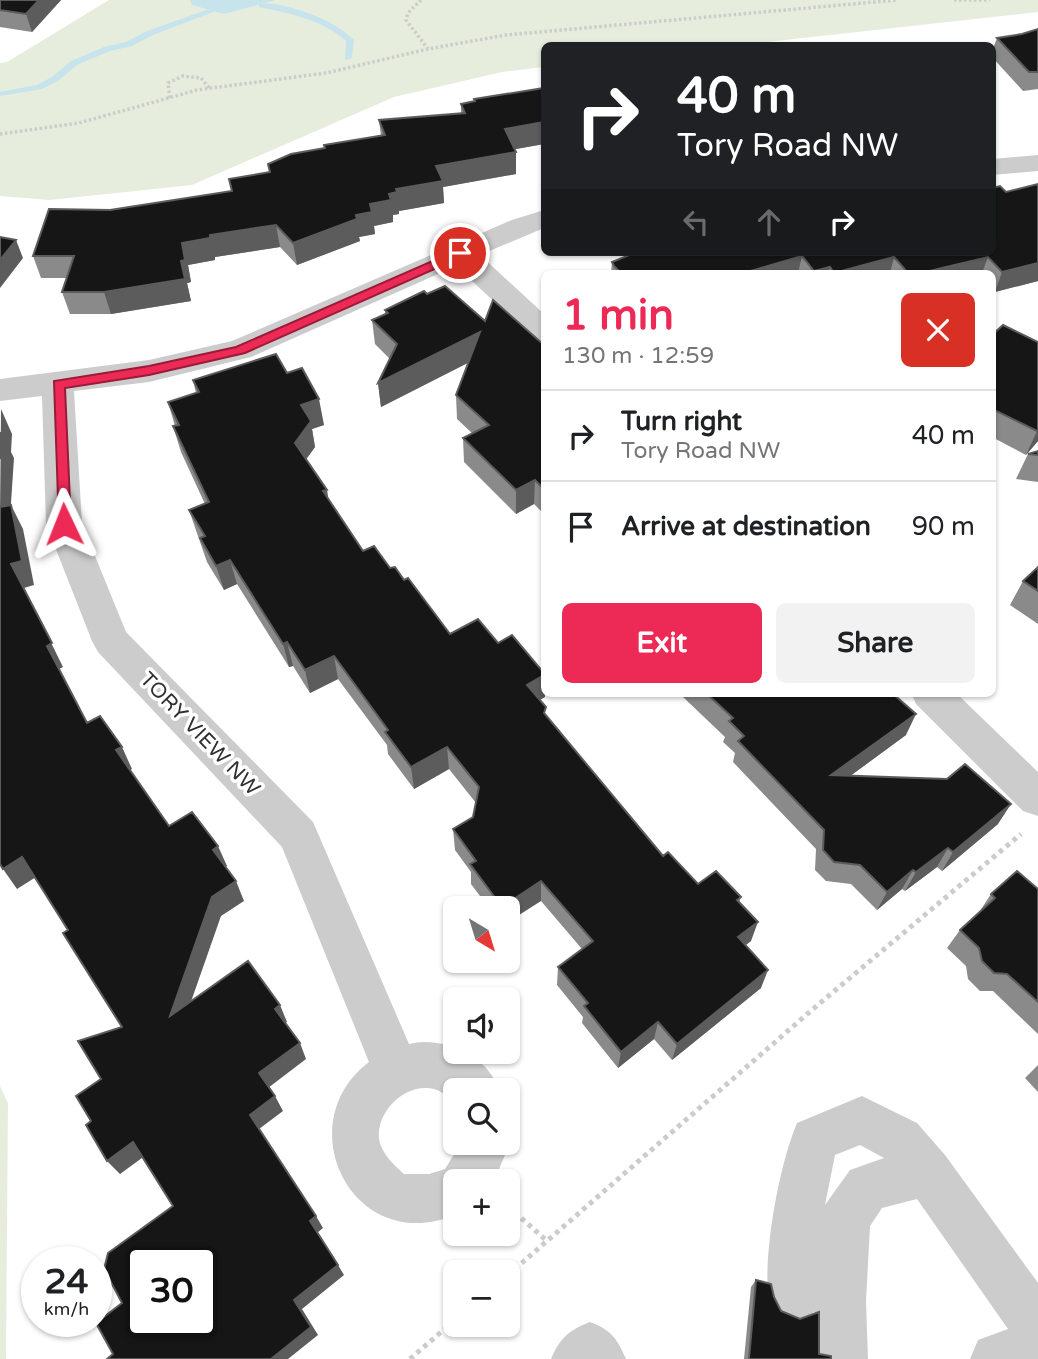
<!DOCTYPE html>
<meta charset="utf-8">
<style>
body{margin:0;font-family:"Varela Round",sans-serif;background:#f2f2f2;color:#202124;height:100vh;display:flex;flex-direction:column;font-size:26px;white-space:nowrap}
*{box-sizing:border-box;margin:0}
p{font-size:23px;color:#757577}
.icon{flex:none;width:38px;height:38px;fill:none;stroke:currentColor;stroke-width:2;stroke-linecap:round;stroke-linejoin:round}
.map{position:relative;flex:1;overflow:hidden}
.details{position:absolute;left:541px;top:270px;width:455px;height:427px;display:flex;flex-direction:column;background:#fff;border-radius:10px;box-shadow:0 2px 5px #0004}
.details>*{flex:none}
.guide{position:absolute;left:541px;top:42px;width:455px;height:214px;border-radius:10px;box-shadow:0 2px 5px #0004;background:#202124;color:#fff;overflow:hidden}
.needle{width:46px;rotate:142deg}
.controls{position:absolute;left:443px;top:896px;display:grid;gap:14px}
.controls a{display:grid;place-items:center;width:77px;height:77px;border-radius:10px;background:#fff;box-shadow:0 2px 5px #0004;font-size:35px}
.speed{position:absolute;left:21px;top:1246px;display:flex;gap:14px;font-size:35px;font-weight:700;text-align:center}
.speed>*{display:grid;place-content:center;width:91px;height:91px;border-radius:50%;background:#fff;box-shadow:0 2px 5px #0004;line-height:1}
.speed small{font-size:18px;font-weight:400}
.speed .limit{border:4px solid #111;border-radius:10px;background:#fff;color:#111}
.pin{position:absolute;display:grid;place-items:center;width:60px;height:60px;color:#fff;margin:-30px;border:4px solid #fff;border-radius:50%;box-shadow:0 2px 7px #0007}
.me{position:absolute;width:77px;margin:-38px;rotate:358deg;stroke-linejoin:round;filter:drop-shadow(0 0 5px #0008)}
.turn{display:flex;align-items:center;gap:24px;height:147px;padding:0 21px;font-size:32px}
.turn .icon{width:91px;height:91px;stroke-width:2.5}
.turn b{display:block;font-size:49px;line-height:60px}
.lanes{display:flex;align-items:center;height:66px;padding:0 21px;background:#0003;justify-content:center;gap:35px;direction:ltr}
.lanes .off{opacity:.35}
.round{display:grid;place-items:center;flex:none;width:74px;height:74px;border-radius:10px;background:#f2f2f2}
.summary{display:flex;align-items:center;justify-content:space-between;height:119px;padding:0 21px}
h1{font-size:42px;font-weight:700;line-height:52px;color:#ed2956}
.action{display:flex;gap:14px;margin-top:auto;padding:14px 21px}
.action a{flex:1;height:80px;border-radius:10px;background:#ed2956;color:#fff;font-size:28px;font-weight:700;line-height:80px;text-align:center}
.action a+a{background:#f2f2f2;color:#202124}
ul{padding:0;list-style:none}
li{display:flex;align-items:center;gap:21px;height:91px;padding:0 21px;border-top:2px solid #e0e0e0}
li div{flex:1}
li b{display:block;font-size:26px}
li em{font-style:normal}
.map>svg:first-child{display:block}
</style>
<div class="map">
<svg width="1038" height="1359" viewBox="0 0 1038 1359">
<rect width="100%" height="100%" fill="#fff"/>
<path fill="#e7eddc" d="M 109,0 L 1038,0 L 1038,12 L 739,45 L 544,46 L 544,67 L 502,72 L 394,97 L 192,185 L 50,200 L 0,196 L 0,63 L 7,62 Z
M 0,1086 L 8,1103 L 6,1359 L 0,1359 Z"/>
<path fill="#c7e4ed" d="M 190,0 L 276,0 L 224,14 L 192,5 Z"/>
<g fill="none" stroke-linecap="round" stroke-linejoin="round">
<path fill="#c7e4ed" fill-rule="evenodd" d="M 259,3 C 289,3 333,19 354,40 L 352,58 L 345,60 L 346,41 C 321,19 291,14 259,7 Z
M 209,9 L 216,11 L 153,35 L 132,46 L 110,51 L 77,65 L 58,81 L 42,89 L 0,96 L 0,92 L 37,85 L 52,77 L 71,61 L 104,47 L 126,42 L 147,31 Z"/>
<path stroke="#ccc" stroke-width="3.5" stroke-dasharray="2.5 2.5" stroke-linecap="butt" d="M 421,0 L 408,13 L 406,20 L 428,49
M 954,0 L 990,0
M 170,98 L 168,83 L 183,76 L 201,78 L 209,88
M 0,134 L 79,123 L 197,90 L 326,73 L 428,49 L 506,35 L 897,0"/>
<path stroke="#ccc" stroke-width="5" stroke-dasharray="4.5 4.5" stroke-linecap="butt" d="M 508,1206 L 547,1241
M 508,1275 L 813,1009 L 1021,834
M 410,1359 L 455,1320"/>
<path fill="#ccc" fill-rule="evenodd" d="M 1038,155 L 1038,171 L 992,175 L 992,159 Z
M 544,210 L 544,228 L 480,255 L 544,314 L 544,341 L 533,338 L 456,266 L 251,357 L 149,382 L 74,391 L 82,524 L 126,632 L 313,822 L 409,1044 C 424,1040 440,1042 455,1048 L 455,1052 C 476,1052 492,1072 500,1090 L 455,1090 L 455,1103 C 450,1099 444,1093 437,1090 C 409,1080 376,1109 379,1139 C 381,1153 394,1165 404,1174 L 429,1174 L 445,1169 L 461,1143 L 508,1143 L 508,1136 L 510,1143 L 494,1181 L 455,1181 L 455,1215 C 353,1257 287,1124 369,1062 L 282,847 L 98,652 L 92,641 L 46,524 L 42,396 L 0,401 L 0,379 L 149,360 L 232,341 L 512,220 Z
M 911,693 L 956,693 L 1038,772 L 1038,816 L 1023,811 L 916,704 Z
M 862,1096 L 917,1123 L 945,1155 L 1038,1283 L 1038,1359 L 970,1359 L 978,1340 L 1008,1329 L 917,1199 L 882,1208 L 870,1226 L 866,1301 L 868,1359 L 814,1359 L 814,1311 L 812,1315 L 794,1323 L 776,1315 C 773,1309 769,1302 768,1295 C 764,1249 779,1166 797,1123 ZM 860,1145 L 884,1158 L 850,1170 L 825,1205 L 835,1155 Z
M 590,1322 C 611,1330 617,1338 626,1359 L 551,1359 C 560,1338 569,1330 590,1322 Z"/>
</g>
<path fill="#8a8a8a" d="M 0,0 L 61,0 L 32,32 L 0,27 Z
M 1038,29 L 1038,89 L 1023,91 L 992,57 L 992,51 L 997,38 L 1022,34 Z
M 544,88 L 544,144 L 515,149 L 516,152 L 516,174 L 443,187 L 444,203 L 399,211 L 399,214 L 393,215 L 393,222 L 374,226 L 375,234 L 359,237 L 360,241 L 297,265 L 280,247 L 215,257 L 215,260 L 188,265 L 191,282 L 187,283 L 191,301 L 111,314 L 70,314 L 62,292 L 67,278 L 41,278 L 33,256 L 110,210 L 232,191 L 229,179 L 269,172 L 268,164 L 324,148 L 381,136 L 379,120 L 461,113 L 461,104 L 474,101 L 474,99 Z
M 1038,184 L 1038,281 L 995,292 L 992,290 L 992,273 L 611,273 L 612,262 L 627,256 L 624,252 L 992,252 L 1006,192 Z
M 427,294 L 485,321 L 544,345 L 544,514 L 534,504 L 516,514 L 464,462 L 463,438 L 472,433 L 457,419 L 456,395 L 468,363 L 381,407 L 378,383 L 390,359 L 375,344 L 372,320 L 385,314 L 385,310 Z
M 992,335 L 1038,342 L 1038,441 L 1026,455 L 992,437 Z
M 287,373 L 324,425 L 312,429 L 315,447 L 306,459 L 329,501 L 363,551 L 390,568 L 404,580 L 450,634 L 545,697 L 540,700 L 546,715 L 663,856 L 698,884 L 741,897 L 739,903 L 751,941 L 745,945 L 761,988 L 672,1060 L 654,1039 L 618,1068 L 582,1023 L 583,1017 L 557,985 L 558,967 L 582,949 L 541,901 L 508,908 L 489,908 L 471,884 L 471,872 L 455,850 L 453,829 L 473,817 L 476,803 L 449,769 L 414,789 L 388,754 L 387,745 L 338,679 L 310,693 L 293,666 L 289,667 L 237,584 L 224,590 L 207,562 L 189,510 L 205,504 L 181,452 L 173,426 L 175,426 L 168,402 L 196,393 L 193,380 Z
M 1038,451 L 1038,482 L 1016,479 L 1028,454 Z
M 1038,567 L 1038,624 L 1010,605 L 1023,581 Z
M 684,693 L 892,693 L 906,735 L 850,776 L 998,824 L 942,871 L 937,867 L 905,891 L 902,889 L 877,910 L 851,884 L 826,881 L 815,870 L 816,849 L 733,762 L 735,753 L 723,742 L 725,737 L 683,697 Z
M 1038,889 L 1038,1034 L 993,991 L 980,991 L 968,979 L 966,966 L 947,948 L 960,930 L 978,914 L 991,894 Z
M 1038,1065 L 1038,1092 L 1025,1078 Z
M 756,1280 L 774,1297 L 781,1311 L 819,1354 L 831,1359 L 744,1359 L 751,1287 Z"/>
<path fill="#5c5c5c" d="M 39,0 L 61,0 L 32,32 L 26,14 Z
M 544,122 L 544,144 L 505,151 L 505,129 Z
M 516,152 L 516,174 L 443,187 L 444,203 L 399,211 L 399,214 L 393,215 L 393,222 L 374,226 L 375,234 L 359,237 L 360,241 L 297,265 L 293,243 L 356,215 L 370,204 L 436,166 Z
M 276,225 L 280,247 L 215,257 L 215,260 L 188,265 L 191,282 L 187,283 L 191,301 L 111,314 L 104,292 L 181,261 L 182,243 L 210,235 Z
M 16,240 L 23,258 L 0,288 L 0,260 Z
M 802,256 L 798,273 L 744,273 Z
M 894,257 L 890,273 L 834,273 Z
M 988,257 L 982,273 L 921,273 Z
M 1038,263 L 1038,281 L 995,292 L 1002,272 Z
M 830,267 L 828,273 L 814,273 L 814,271 Z
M 480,332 L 481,356 L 381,407 L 378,383 Z
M 319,399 L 324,425 L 312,429 L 315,447 L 300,468 L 295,443 L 301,405 Z
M 1,409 L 12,434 L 11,452 L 14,458 L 9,533 L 0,516 Z
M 1038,430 L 1038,441 L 1026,455 L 1037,431 Z
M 535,480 L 534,504 L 516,514 L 516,490 Z
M 327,490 L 331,515 L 323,491 Z
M 11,505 L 23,529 L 34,585 L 24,588 L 63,667 L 59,669 L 47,646 L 11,564 Z
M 230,560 L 237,584 L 224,590 L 216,566 Z
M 287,642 L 293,666 L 289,667 L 283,644 Z
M 334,656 L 338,679 L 310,693 L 305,670 Z
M 544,675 L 545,697 L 527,707 L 527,685 Z
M 916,714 L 906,735 L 823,796 L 831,775 Z
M 122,747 L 132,769 L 127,772 L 116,750 Z
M 447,747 L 449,769 L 414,789 L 411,767 Z
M 1011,804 L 998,824 L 942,871 L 953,852 Z
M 218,846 L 227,866 L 221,870 L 213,850 Z
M 948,848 L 937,867 L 905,891 L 916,872 Z
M 22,857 L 36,877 L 17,889 L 3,869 Z
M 913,870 L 902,889 L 877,910 L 887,892 Z
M 236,881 L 244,901 L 221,916 L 180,1033 L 170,1016 L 212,897 Z
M 541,881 L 541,901 L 508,922 L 508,908 L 502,908 L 502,907 Z
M 758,922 L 751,941 L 732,956 L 738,937 Z
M 768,970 L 761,988 L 672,1060 L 677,1044 Z
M 280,1005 L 287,1022 L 282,1026 L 275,1009 Z
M 658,1022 L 654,1039 L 618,1068 L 621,1052 Z
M 300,1043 L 306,1059 L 268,1088 L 259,1073 Z
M 275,1096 L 283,1111 L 259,1129 L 250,1115 Z
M 133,1142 L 146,1155 L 120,1174 L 107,1161 Z
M 316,1216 L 323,1228 L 317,1233 L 310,1221 Z
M 338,1265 L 344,1275 L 302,1309 L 318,1335 L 288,1359 L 271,1359 L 294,1300 Z"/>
<path fill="#161616" stroke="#5c5c5c" stroke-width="2" fill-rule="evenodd" d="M 0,0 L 39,0 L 26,14 L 0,10 Z
M 1038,29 L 1038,72 L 1029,72 L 997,38 L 1022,34 Z
M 544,88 L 544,122 L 505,129 L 516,152 L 436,166 L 443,181 L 396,189 L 397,192 L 389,194 L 391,200 L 370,204 L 372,212 L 356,215 L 357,219 L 293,243 L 276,225 L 210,235 L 210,238 L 182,243 L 185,260 L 181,261 L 185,279 L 104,292 L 62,292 L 74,256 L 33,256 L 49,209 L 110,210 L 232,191 L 229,179 L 270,172 L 268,164 L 291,154 L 325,148 L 324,145 L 385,135 L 379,120 L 465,113 L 461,104 L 475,101 L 474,99 Z
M 1038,184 L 1038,263 L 1002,272 L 988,257 L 921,273 L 908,273 L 894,257 L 834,273 L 830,267 L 814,271 L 802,256 L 744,273 L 621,273 L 614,266 L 612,262 L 637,252 L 992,252 L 992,188 L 1000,186 L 1006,192 Z
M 0,237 L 16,240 L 0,260 Z
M 445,286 L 485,321 L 493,300 L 544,345 L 544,489 L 535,480 L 516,490 L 463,438 L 489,425 L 456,395 L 480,332 L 378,383 L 397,344 L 372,320 L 388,313 L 385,310 L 424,291 L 427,294 Z
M 1003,325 L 1038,342 L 1038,430 L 1037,431 L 992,409 L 992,335 Z
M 276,354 L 287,373 L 302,368 L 319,399 L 301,405 L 311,421 L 295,443 L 327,490 L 323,491 L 363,551 L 374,546 L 390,568 L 395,567 L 404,580 L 408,578 L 450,634 L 478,619 L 498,643 L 512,635 L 544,673 L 544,675 L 527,685 L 546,707 L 544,713 L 663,856 L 668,852 L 698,884 L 716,871 L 741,897 L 737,900 L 758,922 L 738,937 L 768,970 L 677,1044 L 658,1022 L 621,1052 L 584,1006 L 588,1003 L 558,967 L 593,941 L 541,881 L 502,907 L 470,864 L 476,861 L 453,829 L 473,817 L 479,787 L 447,747 L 411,767 L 385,732 L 388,730 L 334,656 L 305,670 L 287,642 L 283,644 L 230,560 L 216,566 L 200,538 L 205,536 L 189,510 L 209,502 L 173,426 L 179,425 L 168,402 L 199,392 L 193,380 Z
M 0,433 L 2,433 L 0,459 Z
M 1038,451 L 1038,455 L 1028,454 Z
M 11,505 L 22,561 L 11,564 L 52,643 L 47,646 L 87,723 L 100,716 L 122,747 L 116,750 L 169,826 L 192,812 L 218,846 L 213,850 L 236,881 L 212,897 L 170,1016 L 248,961 L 280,1005 L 275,1009 L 300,1043 L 259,1073 L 275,1096 L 250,1115 L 316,1216 L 310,1221 L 338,1265 L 294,1300 L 311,1327 L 271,1359 L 107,1359 L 113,1354 L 96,1323 L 122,1303 L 104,1269 L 108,1253 L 173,1206 L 133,1142 L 107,1161 L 86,1125 L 91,1121 L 76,1096 L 101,1079 L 78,1041 L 122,1027 L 63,933 L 68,930 L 22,857 L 3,869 L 0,864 L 0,507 ZM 142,1262 L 201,1262 L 201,1321 L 142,1321 Z
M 1038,567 L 1038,591 L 1023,581 Z
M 706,693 L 892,693 L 916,714 L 831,775 L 947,779 L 965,764 L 1011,804 L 953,852 L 948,848 L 916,872 L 913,870 L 887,892 L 860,865 L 834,862 L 823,850 L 824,830 L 738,741 L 744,736 L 729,721 L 733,718 Z
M 1017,871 L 1038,889 L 1038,1002 L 1007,974 L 994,973 L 982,961 L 979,948 L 960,930 L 995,898 L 991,894 Z
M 756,1280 L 771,1284 L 774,1297 L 781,1311 L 800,1319 L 819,1312 L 819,1354 L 831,1356 L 831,1359 L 749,1359 Z"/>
<path fill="#ed2956" stroke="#9a1b38" stroke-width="2" d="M 460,249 L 466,253 L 464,256 L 245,353 L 149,375 L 65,388 L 71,524 L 69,528 L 59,528 L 54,381 L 149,366 L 236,347 Z"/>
<g text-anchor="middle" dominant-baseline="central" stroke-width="7" stroke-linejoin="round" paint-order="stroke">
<g font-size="21" fill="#2f2f2f" stroke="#fff">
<text transform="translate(200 734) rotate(46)">TORY VIEW NW</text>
</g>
</g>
</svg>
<div class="controls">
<a><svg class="needle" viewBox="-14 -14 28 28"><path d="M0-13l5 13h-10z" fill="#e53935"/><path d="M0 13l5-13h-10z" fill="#757577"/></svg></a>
<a><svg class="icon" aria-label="sound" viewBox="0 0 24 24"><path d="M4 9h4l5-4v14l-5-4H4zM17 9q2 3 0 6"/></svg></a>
<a><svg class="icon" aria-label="search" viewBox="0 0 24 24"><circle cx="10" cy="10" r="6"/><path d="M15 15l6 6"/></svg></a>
<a>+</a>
<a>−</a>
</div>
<div class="speed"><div>24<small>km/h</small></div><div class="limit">30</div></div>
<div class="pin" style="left:460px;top:253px;background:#d93025"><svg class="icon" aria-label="arrive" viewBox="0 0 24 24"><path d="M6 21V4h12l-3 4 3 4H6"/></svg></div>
<svg class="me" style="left:64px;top:524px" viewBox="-20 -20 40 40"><path d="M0-17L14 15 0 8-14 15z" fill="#ed2956" stroke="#fff" stroke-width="4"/></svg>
<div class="guide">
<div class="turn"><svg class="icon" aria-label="right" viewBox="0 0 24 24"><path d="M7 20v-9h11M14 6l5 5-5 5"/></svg><div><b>40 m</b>Tory Road NW</div></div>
<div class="lanes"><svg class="icon off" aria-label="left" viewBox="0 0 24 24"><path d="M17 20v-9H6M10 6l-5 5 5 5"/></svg><svg class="icon off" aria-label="ahead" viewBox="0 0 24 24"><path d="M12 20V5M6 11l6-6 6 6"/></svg><svg class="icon" aria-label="right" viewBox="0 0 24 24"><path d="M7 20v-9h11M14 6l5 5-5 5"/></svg></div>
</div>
<section class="details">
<div class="summary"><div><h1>1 min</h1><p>130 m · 12:59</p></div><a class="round" style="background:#d93025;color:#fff"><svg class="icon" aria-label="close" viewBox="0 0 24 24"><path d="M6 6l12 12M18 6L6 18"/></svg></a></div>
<ul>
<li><svg class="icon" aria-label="right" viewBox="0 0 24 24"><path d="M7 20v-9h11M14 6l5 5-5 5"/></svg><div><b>Turn right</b><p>Tory Road NW</p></div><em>40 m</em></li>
<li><svg class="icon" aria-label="arrive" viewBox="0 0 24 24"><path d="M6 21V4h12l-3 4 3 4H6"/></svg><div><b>Arrive at destination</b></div><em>90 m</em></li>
</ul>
<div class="action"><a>Exit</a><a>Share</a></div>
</section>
</div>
